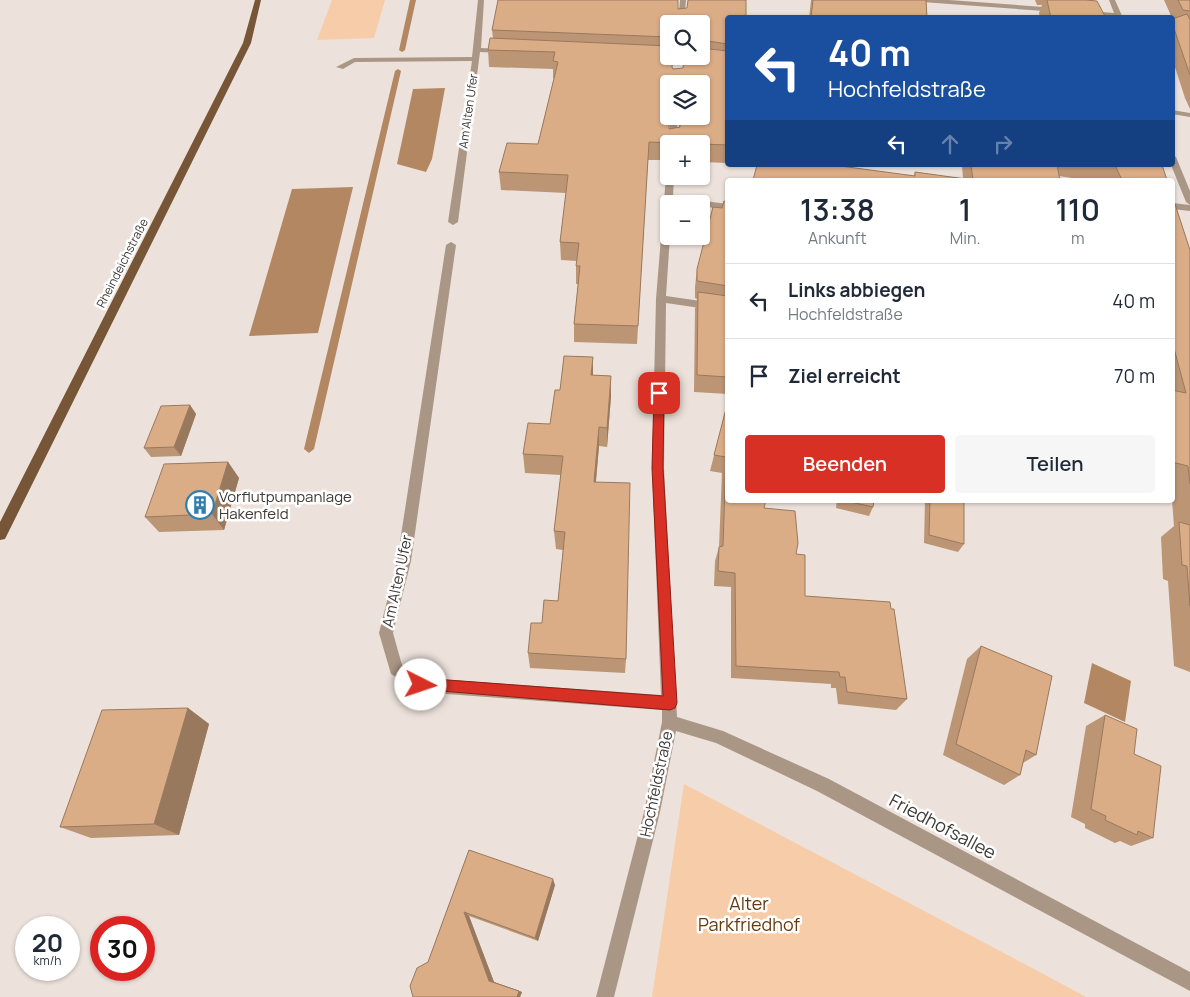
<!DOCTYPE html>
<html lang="de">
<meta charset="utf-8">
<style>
body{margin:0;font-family:Manrope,sans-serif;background:#f6f6f7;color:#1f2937;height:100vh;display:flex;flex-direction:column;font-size:19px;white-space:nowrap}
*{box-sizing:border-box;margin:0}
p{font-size:16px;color:#747a83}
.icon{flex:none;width:28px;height:28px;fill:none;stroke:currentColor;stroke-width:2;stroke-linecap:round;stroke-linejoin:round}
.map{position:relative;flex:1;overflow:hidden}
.side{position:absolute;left:725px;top:178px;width:450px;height:325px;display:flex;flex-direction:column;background:#fff;border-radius:5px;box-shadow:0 1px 4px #0004}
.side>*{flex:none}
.banner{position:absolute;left:725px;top:15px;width:450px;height:152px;border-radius:5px;box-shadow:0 1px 4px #0004;background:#1a4fa0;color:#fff;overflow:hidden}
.fabs{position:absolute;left:660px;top:15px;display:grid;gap:10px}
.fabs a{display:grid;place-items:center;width:50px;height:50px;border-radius:5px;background:#fff;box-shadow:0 1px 4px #0004;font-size:25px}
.speed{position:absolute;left:15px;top:916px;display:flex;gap:10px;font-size:25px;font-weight:700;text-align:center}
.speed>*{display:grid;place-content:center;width:65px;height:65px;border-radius:50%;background:#fff;box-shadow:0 1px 4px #0004;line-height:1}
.speed small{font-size:12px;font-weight:400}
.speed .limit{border:8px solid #d22;background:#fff;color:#111}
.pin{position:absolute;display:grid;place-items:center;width:42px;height:42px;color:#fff;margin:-21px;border-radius:10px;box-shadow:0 2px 8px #0006}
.me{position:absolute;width:55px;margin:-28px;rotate:94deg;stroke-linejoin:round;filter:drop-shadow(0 0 4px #0008)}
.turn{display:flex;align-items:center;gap:18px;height:105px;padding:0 20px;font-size:22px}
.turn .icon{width:65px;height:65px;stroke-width:2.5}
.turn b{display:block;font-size:35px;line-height:42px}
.lanes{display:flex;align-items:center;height:48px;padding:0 20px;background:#0003;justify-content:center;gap:25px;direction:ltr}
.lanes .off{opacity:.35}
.eta{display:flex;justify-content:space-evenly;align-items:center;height:85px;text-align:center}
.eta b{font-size:30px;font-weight:600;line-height:35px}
.cta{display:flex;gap:10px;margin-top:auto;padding:10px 20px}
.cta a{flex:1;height:58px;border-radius:5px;background:#d93025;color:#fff;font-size:20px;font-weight:600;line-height:58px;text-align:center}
.cta a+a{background:#f6f6f7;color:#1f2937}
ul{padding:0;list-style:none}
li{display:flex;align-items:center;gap:15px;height:75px;padding:0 20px;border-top:1px solid #e0e1e3}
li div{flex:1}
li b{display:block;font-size:19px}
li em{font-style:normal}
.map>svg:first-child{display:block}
</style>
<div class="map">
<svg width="1190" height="997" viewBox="0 0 1190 997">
<rect width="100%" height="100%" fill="#ece2db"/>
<path fill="#f7cca9" d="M 332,0 L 385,0 L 374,38 L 317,40 Z
M 684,784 L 1034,969 L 1086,997 L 652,997 Z"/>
<path fill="#b38762" d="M 445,88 L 432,159 L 426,172 L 397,164 L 413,89 Z
M 353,187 L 318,333 L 249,336 L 292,189 Z
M 1092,663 L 1131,681 L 1125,722 L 1084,703 Z"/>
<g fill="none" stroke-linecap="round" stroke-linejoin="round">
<path fill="#b38762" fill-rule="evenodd" d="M 410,0 L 416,0 L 405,50 L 402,52 L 399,50 Z
M 398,69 L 401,71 L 314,449 L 309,453 L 304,449 L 395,71 Z"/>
<path fill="#aa9685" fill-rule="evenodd" d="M 478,0 L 484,0 L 481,48 L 504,49 L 508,51 L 504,53 L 480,52 L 458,222 L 453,225 L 448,222 L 472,61 L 355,62 L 343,69 L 336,67 L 354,58 L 472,57 Z
M 680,0 L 686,0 L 684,24 L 678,24 Z
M 919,0 L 949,0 L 1057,8 L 1060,10 L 1057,12 L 922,2 Z
M 1109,0 L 1115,0 L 1123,18 L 1089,15 L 1086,13 L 1089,11 L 1114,13 Z
M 656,56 L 728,62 L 728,66 L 653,60 L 652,58 Z
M 1172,110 L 1190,113 L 1190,117 L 1172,114 Z
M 670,116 L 678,116 L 676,144 L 669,145 Z
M 1172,155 L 1176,157 L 1190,191 L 1190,205 L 1186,202 L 1171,165 Z
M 669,174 L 669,176 L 674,176 L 673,197 L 728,204 L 728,210 L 701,206 L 701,204 L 669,204 L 670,236 L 666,296 L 728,305 L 728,312 L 666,303 L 664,468 L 677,717 L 723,731 L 829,779 L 1190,972 L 1190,991 L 817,791 L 716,743 L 676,731 L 660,812 L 614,997 L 596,997 L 644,812 L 662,722 L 662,710 L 421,692 L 391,674 L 379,633 L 397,561 L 446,245 L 451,242 L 456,245 L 411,561 L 393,633 L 402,665 L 423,678 L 661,695 L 652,468 L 656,299 L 666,176 Z
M 1172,203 L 1190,205 L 1190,211 L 1172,209 Z"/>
<path fill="#775537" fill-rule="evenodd" d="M 255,0 L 261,0 L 251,43 L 5,539 L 0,540 L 0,522 L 243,43 Z"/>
</g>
<path fill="#bc9574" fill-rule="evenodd" d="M 811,0 L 926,0 L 927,18 L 809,18 Z
M 1035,0 L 1089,0 L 1106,18 L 1040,18 L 1039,13 L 1042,5 L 1037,5 Z
M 1164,0 L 1190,0 L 1190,109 L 1185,98 L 1172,58 L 1172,18 Z
M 678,9 L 728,18 L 728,163 L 701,162 L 701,144 L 669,144 L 669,160 L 648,160 L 637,344 L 574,342 L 574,324 L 578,284 L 576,284 L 576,266 L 577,261 L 561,260 L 560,242 L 566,193 L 501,190 L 499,172 L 538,144 L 554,78 L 553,78 L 553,69 L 489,67 L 488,50 L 493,38 L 492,30 ZM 669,24 L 701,24 L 701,56 L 683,68 L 673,69 L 672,68 L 673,56 L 669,56 ZM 669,84 L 701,116 L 680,116 L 679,127 L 669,129 Z
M 962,165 L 1162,165 L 1167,180 L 1086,180 L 1059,176 L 1060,180 L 753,180 L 914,176 L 915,172 L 963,179 Z
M 1172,195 L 1190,250 L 1190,672 L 1174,666 L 1168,581 L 1163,579 L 1161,537 L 1174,526 L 1172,500 Z
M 728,202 L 728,394 L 694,392 L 695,309 L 697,299 L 695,298 L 695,287 L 697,269 L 722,208 Z
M 593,375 L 611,376 L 611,396 L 607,447 L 599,446 L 596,482 L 626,659 L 625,673 L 530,668 L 528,653 L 542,623 L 558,601 L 563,550 L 556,549 L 554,531 L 561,475 L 525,473 L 523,454 L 550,424 Z
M 728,401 L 764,508 L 796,554 L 805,596 L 907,699 L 896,710 L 838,704 L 836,688 L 831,688 L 831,684 L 731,678 L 731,587 L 714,586 L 715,561 L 719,547 L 722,473 L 710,471 Z
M 190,405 L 196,414 L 181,456 L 151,457 L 144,448 Z
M 228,462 L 239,478 L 224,530 L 159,532 L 145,517 Z
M 837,500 L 874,500 L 873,507 L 869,516 L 836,508 Z
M 925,500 L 964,500 L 964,544 L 958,552 L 924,543 Z
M 981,646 L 1036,755 L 1023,763 L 1020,775 L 1004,785 L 943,755 L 967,659 Z
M 188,708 L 209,724 L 179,835 L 91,838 L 60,827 Z
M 1105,715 L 1134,754 L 1153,838 L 1131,846 L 1120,841 L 1115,843 L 1085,828 L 1085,824 L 1071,817 L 1086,726 Z
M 469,850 L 555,885 L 538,941 L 469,916 L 494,982 L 522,992 L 520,997 L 413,997 L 428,962 Z"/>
<path fill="#99795e" d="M 593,357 L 593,377 L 591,375 Z
M 611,376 L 611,396 L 607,447 L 607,428 Z
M 190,405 L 196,414 L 181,456 L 174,447 Z
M 599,427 L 599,446 L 594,500 L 594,482 Z
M 228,462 L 239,478 L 224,530 L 212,514 Z
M 188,708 L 209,724 L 179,835 L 154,824 Z
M 553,879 L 555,885 L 538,941 L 535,938 Z
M 464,912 L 469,916 L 494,982 L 522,992 L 520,997 L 517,997 L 489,981 Z"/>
<path fill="#dbad87" stroke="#99795e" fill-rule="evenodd" d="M 498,0 L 678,0 L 678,9 L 687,8 L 688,0 L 746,0 L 746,18 L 728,18 L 728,44 L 701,40 L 701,24 L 669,24 L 669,37 L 492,30 Z
M 813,0 L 926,0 L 927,18 L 811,18 Z
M 1047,0 L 1086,0 L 1097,1 L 1106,18 L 1051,18 Z
M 1178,0 L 1190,0 L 1190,11 L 1183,10 Z
M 1187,14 L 1190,20 L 1190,75 L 1172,23 L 1172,19 Z
M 490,38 L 669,46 L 669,56 L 673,56 L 672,67 L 673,69 L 683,68 L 684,56 L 701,56 L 701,48 L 728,51 L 728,145 L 649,142 L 638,326 L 574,324 L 580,266 L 576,266 L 579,243 L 560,242 L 568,175 L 499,172 L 507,143 L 538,144 L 558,62 L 553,61 L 555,52 L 488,50 ZM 669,84 L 701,84 L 701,116 L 680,116 L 680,127 L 669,129 Z
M 757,165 L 833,165 L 915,176 L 915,172 L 973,180 L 971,165 L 1057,165 L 1060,180 L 753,180 Z
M 1115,165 L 1162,165 L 1167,180 L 1122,180 Z
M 1172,195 L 1190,250 L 1190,484 L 1188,466 L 1172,462 L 1172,390 L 1186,393 L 1172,341 Z
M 724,201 L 728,202 L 728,286 L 697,281 L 697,269 L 713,207 L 722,208 Z
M 698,292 L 728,296 L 728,377 L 697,375 Z
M 564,356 L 593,357 L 591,375 L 611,376 L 607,428 L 599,427 L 594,482 L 630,483 L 626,659 L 528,653 L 531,623 L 542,623 L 544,600 L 558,601 L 565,532 L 554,531 L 563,456 L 523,454 L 528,423 L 550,424 L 555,390 L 560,390 Z
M 728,401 L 728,500 L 766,500 L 764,508 L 795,511 L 798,543 L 796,554 L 805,555 L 805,596 L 890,602 L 891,609 L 894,609 L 907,699 L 847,692 L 845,677 L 840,677 L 839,672 L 736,666 L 735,573 L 718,571 L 719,547 L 723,546 L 726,457 L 714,455 Z
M 190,405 L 174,447 L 144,448 L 161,406 Z
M 228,462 L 212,514 L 145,517 L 164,464 Z
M 842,500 L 874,500 L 873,507 Z
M 930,500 L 964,500 L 964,544 L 929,535 Z
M 1179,522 L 1190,525 L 1190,606 L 1187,566 L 1182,565 Z
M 981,646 L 1052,676 L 1036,755 L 1026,750 L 1020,775 L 956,744 Z
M 188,708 L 154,824 L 60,827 L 102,710 Z
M 1105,715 L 1137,729 L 1134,754 L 1161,766 L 1153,838 L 1138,831 L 1137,835 L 1105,820 L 1106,816 L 1091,809 Z
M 469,850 L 553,879 L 535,938 L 464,912 L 489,981 L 519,991 L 517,997 L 413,997 L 410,986 L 417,968 L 428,962 Z"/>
<path fill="#d93025" stroke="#8d1f18" d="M 659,389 L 664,393 L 663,468 L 677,703 L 675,708 L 670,710 L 417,689 L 415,685 L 417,680 L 421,678 L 663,696 L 652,468 L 654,393 Z"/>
<defs>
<symbol id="building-ring" viewBox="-11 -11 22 22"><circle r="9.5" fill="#fff" stroke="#307daf" stroke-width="1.5"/><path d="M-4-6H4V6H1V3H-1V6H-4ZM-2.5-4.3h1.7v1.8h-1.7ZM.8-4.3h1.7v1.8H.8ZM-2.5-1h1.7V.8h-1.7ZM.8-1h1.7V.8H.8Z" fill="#307daf"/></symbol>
</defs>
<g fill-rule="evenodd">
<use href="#building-ring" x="184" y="489" width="32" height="32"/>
</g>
<g text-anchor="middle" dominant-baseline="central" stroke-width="5" stroke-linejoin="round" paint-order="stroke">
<g font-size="12" fill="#3d3a37" stroke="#fff">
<text transform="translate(468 111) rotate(-82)">Am Alten Ufer</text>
<text transform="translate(122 263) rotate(-63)">Rheindeichstraße</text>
</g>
<g font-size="15" fill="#3d3a37" stroke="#fff" text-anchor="start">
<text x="219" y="496">Vorflutpumpanlage<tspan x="219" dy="17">Hakenfeld</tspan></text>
</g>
<g font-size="15" fill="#3d3a37" stroke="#fff">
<text transform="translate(397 581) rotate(-78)">Am Alten Ufer</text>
<text transform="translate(656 784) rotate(-78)">Hochfeldstraße</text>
</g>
<g font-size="18" fill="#3d3a37" stroke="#fff">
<text transform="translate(943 826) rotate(28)">Friedhofsallee</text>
</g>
<g font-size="18" fill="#663a0c" stroke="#fff">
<text x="749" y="903">Alter<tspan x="749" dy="21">Parkfriedhof</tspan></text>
</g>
</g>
</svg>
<div class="fabs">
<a><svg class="icon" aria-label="search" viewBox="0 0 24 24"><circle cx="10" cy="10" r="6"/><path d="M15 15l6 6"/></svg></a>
<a><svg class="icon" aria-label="layers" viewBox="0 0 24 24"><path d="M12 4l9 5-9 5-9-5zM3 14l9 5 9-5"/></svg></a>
<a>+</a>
<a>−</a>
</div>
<div class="speed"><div>20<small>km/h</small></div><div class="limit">30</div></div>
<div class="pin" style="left:659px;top:393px;background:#d93025"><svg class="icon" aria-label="arrive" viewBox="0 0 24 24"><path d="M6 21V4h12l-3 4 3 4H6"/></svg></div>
<svg class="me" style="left:421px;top:685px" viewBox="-20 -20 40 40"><circle r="19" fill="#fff"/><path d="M0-13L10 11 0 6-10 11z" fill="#d93025"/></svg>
<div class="banner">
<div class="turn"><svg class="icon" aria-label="left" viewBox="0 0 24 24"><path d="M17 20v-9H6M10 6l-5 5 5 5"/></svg><div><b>40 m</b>Hochfeldstraße</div></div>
<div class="lanes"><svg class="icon" aria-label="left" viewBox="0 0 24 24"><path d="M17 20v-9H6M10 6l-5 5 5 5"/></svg><svg class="icon off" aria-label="ahead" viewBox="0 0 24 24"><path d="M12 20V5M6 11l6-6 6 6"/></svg><svg class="icon off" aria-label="right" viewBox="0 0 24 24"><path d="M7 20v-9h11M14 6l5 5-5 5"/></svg></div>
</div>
<section class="side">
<div class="eta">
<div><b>13:38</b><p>Ankunft</p></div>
<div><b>1</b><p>Min.</p></div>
<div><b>110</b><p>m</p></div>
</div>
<ul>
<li><svg class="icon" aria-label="left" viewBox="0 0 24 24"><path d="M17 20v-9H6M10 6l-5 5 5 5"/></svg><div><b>Links abbiegen</b><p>Hochfeldstraße</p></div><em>40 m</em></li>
<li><svg class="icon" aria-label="arrive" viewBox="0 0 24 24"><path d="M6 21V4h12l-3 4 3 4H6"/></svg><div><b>Ziel erreicht</b></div><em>70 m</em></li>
</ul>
<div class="cta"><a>Beenden</a><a>Teilen</a></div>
</section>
</div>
